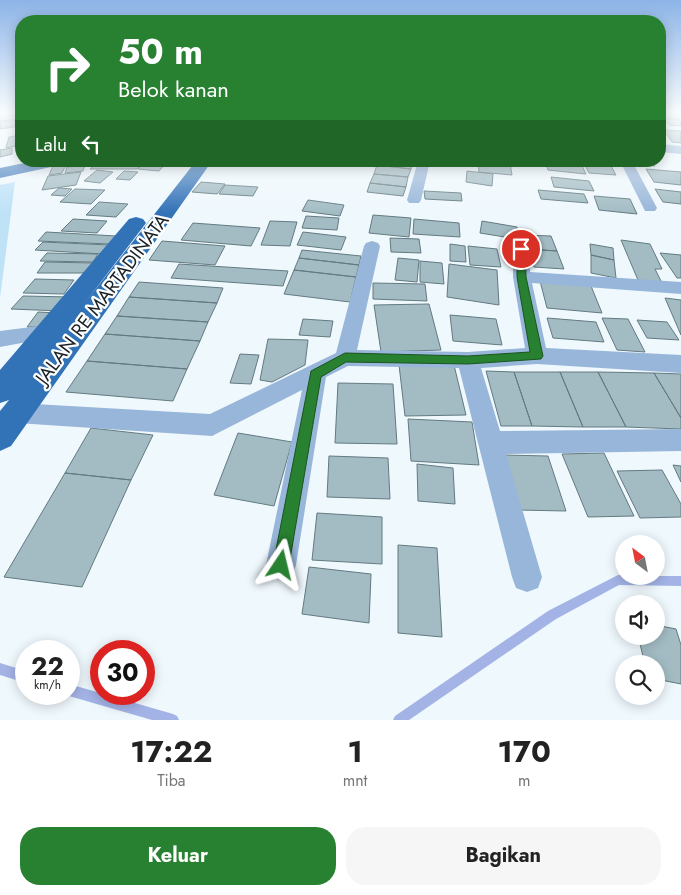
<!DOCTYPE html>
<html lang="id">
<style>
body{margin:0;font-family:Jost,sans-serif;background:#f6f6f6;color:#222;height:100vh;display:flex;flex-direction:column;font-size:19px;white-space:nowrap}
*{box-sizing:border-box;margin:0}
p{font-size:16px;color:#767676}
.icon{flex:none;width:28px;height:28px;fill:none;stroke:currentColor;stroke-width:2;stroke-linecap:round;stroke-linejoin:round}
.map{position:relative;height:720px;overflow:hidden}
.details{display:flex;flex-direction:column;background:#fff;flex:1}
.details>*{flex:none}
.banner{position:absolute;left:15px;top:15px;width:651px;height:152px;border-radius:20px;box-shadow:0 2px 12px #0003;background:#288131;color:#fff;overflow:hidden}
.needle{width:32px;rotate:328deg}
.buttons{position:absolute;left:615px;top:535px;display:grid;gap:10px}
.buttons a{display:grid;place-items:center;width:50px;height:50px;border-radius:50%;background:#fff;box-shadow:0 2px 12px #0003;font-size:25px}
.speed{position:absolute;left:15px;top:640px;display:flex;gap:10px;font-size:25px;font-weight:700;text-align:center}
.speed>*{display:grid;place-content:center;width:65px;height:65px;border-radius:50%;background:#fff;box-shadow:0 2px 12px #0003;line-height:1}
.speed small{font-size:12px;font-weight:400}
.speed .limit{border:8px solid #d22;background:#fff;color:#111}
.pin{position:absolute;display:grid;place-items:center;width:42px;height:42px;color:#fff;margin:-21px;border:2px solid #fff;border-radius:50%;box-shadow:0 1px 5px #0007}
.me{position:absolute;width:55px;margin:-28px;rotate:10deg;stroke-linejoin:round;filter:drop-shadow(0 0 4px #0008)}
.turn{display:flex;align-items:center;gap:18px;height:105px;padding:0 20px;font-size:22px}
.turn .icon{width:65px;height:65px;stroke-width:2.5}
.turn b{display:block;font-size:35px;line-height:42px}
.then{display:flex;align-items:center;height:48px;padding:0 20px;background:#0003;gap:10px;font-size:19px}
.eta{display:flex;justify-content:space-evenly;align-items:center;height:85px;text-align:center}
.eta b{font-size:30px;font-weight:700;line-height:35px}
.button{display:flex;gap:10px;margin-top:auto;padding:10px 20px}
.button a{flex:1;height:58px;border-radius:20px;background:#288131;color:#fff;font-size:20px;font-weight:700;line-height:58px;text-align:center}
.button a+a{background:#f6f6f6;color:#222}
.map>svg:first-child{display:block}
</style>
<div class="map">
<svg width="681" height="720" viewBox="0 0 681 720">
<rect width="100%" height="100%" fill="#eff8fd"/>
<path fill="#bfe2f7" d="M 15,182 L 0,298 L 0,185 Z"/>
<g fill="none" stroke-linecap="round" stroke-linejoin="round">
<path fill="#a3b3e6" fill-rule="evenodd" d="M 618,575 L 624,575 L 624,576 L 681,576 L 681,586 L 619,585 L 556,619 L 409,720 L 393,720 L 395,716 L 548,611 Z
M 0,663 L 26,671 L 26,683 L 0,675 Z
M 69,684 L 173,714 L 177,716 L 179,720 L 152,720 L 69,696 L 65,694 L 69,694 Z"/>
</g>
<path fill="#a3bcc4" stroke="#627a80" d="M 660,112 L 677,113 L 681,119 L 660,118 Z
M 21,114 L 21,119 L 0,121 L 2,116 Z
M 664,119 L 680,120 L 681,126 L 669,125 Z
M 21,120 L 21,126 L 0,129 L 0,122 Z
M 664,130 L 681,131 L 681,143 L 672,142 Z
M 21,135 L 21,145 L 6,148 L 9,137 Z
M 12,148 L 12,154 L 0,157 L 0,150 Z
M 98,161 L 143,161 L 137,169 L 90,169 Z
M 146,161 L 158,161 L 167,162 L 159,171 L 138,169 Z
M 290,161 L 327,161 L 323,166 Z
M 379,161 L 413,161 L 411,169 L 377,165 Z
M 478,161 L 510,163 L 512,175 L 479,172 Z
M 545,161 L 580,162 L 586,174 L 548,170 Z
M 634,161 L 652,161 L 655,166 L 635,164 Z
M 584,163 L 610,164 L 616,175 L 589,173 Z
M 66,165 L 62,173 L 49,175 L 53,166 Z
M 85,165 L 83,171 L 65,173 L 67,167 Z
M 377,165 L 411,169 L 408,177 L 374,174 Z
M 646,169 L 681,172 L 681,185 L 654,182 Z
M 97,170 L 113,172 L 100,183 L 84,181 Z
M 124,171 L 138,172 L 130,180 L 116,179 Z
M 467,171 L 493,174 L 492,186 L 466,182 Z
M 81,172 L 76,185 L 42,190 L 48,176 Z
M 374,174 L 408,177 L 406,187 L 370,183 Z
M 551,177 L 589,181 L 594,191 L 554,187 Z
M 201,182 L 225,184 L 217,194 L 192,192 Z
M 370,183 L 406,187 L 403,196 L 367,192 Z
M 225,185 L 258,187 L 253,196 L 219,194 Z
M 59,188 L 72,189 L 65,196 L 51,195 Z
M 75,189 L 105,190 L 91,204 L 60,202 Z
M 655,189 L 681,192 L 681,204 L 663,202 Z
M 538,190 L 584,194 L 588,203 L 541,199 Z
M 424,191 L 461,193 L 462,201 L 425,199 Z
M 594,196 L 630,199 L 637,214 L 599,210 Z
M 308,200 L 344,205 L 340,216 L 302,211 Z
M 99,202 L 128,204 L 116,217 L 86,215 Z
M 373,215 L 411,218 L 409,237 L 369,233 Z
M 306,216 L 339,218 L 337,230 L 302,228 Z
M 73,219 L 107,221 L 97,233 L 61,231 Z
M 414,219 L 459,223 L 460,237 L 413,234 Z
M 270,221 L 297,222 L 290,246 L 261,245 Z
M 482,221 L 517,227 L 517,239 L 480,233 Z
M 193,223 L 260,228 L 251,246 L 181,240 Z
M 46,232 L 116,236 L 109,244 L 38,241 Z
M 303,232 L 346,237 L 341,250 L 297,245 Z
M 524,235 L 551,236 L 557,251 L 528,249 Z
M 390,238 L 419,239 L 421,253 L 391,252 Z
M 621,240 L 650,244 L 662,269 L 655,269 L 662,283 L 638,280 Z
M 162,241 L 225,246 L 215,265 L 149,260 Z
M 43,242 L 110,245 L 103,254 L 35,250 Z
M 450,244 L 465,246 L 466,262 L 450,261 Z
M 590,244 L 613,248 L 614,260 L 591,255 Z
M 468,246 L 497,249 L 501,267 L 470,265 Z
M 528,249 L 557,251 L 564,269 L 534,267 Z
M 302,250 L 361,256 L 359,265 L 299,258 Z
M 47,253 L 98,254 L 93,262 L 40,261 Z
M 660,253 L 681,255 L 681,278 L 677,278 Z
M 591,255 L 614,260 L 616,278 L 591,273 Z
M 299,258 L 359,265 L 356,277 L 294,270 Z
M 398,258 L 419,260 L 417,282 L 395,280 Z
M 420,261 L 442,263 L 444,284 L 420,282 Z
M 45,262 L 94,263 L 86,273 L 37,273 Z
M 179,264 L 288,271 L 283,286 L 171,278 Z
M 449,264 L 497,270 L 499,305 L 447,297 Z
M 294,270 L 356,277 L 350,302 L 284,294 Z
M 35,279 L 74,280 L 64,294 L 23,293 Z
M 540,281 L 591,286 L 602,313 L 547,308 Z
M 139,282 L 223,288 L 217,303 L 129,297 Z
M 373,283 L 425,284 L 427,301 L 373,299 Z
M 23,296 L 71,297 L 61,311 L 11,309 Z
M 129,297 L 217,303 L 208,322 L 117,316 Z
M 665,298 L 681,300 L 681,335 Z
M 429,304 L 441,350 L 381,352 L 374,305 Z
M 38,312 L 57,313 L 46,327 L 27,327 Z
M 450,315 L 496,319 L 502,345 L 453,341 Z
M 117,316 L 208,322 L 200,341 L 105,334 Z
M 547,318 L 596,322 L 604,342 L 553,338 Z
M 602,318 L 628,319 L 645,352 L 617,350 Z
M 303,319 L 333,321 L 330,337 L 299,335 Z
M 637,320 L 667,322 L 679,340 L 647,338 Z
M 105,334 L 200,341 L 187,369 L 87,361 Z
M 268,339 L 308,340 L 305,365 L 272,382 L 260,380 Z
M 240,354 L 259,355 L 251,384 L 230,383 Z
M 87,361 L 187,369 L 173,401 L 66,392 Z
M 399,365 L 454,365 L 466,415 L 405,416 Z
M 486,371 L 514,372 L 532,426 L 501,426 Z
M 514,372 L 560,372 L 583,427 L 532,426 Z
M 560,372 L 598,372 L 626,427 L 583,427 Z
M 598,372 L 654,373 L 681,418 L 681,429 L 626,427 Z
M 654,373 L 681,374 L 681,418 Z
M 338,383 L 393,384 L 397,444 L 335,443 Z
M 408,419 L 472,422 L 479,465 L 411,461 Z
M 91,428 L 153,435 L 131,480 L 65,473 Z
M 238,433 L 292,442 L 274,506 L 214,495 Z
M 604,453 L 634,516 L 588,517 L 562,454 Z
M 504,455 L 548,456 L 566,511 L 518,510 Z
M 329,456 L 388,458 L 390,499 L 327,497 Z
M 417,464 L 453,468 L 455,504 L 418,501 Z
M 673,465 L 681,466 L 681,482 Z
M 662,470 L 681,504 L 681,517 L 640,518 L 617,471 Z
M 65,473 L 131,480 L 82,587 L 4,577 Z
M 317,513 L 382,517 L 382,564 L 312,560 Z
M 398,545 L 437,548 L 442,637 L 398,633 Z
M 309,567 L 371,574 L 369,623 L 302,614 Z
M 656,625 L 676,629 L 681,645 L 681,684 L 656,679 L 656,664 L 645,664 L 638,636 L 656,636 Z"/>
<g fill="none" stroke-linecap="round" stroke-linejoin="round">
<path fill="#98b6d9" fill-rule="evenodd" d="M 660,144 L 681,146 L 681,154 L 660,152 Z
M 418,161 L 430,161 L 421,200 L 419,203 L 409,203 L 407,200 Z
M 620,161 L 632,161 L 657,208 L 655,211 L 645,211 Z
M 372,241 L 378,243 L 380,246 L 357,350 L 468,352 L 525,348 L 513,277 L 513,249 L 515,246 L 527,246 L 529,249 L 530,272 L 681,282 L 681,294 L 532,283 L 546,348 L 681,355 L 681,373 L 537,364 L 481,368 L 500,431 L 681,429 L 681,451 L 506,454 L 542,577 L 538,588 L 527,592 L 516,588 L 512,577 L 459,368 L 348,366 L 326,377 L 296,565 L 292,576 L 281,580 L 270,576 L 266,565 L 302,390 L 212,436 L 17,423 L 9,420 L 5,413 L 9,406 L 17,403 L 210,414 L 336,353 L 364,246 L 366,243 Z
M 47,325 L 54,327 L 57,332 L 54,337 L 0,347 L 0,331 Z"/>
<path fill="#457dbd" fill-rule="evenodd" d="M 34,161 L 67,161 L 65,164 L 0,178 L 0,168 Z"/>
<path fill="#3272b7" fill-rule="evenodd" d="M 196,161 L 212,161 L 11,446 L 0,451 L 0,411 L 9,400 L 0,403 L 0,370 L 129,219 L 136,217 L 143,219 L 146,223 L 143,227 L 84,304 Z"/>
</g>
<linearGradient id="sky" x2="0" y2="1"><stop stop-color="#8cb4e7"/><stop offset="0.53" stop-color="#f8fcfe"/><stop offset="1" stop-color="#f8fcfe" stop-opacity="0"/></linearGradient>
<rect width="681" height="213" fill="url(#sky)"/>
<path fill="#288131" stroke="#1a5420" d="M 521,246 L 525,249 L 526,277 L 543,356 L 541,359 L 468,364 L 346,362 L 321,377 L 289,565 L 287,571 L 281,573 L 275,571 L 273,565 L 311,371 L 345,353 L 468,356 L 530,352 L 517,277 L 517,249 Z"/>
<g text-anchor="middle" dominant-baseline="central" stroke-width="4.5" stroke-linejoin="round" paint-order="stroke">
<g font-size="19" fill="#1a2226" stroke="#fff">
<text transform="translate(102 299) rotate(-53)">JALAN RE MARTADINATA</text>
</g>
</g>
</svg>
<div class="buttons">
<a><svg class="needle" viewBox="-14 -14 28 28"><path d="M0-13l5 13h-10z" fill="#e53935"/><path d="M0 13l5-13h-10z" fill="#767676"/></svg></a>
<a><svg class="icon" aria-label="sound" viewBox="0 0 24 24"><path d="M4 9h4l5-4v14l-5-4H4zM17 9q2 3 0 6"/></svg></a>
<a><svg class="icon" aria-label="search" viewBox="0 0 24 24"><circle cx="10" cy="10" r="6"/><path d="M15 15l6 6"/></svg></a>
</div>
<div class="speed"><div>22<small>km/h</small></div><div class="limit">30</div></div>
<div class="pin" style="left:521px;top:249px;background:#d93025"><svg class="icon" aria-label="arrive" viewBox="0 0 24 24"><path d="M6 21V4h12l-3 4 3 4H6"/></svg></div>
<svg class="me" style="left:281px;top:565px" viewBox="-20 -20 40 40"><path d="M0-17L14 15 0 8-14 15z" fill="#288131" stroke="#fff" stroke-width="4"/></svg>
<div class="banner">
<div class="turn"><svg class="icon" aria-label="right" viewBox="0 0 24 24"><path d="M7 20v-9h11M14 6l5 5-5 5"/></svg><div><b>50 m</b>Belok kanan</div></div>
<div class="then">Lalu<svg class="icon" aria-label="left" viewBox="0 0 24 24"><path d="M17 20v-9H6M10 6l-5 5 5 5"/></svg></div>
</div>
</div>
<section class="details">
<div class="eta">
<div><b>17:22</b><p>Tiba</p></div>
<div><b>1</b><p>mnt</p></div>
<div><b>170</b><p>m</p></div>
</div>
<div class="button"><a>Keluar</a><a>Bagikan</a></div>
</section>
